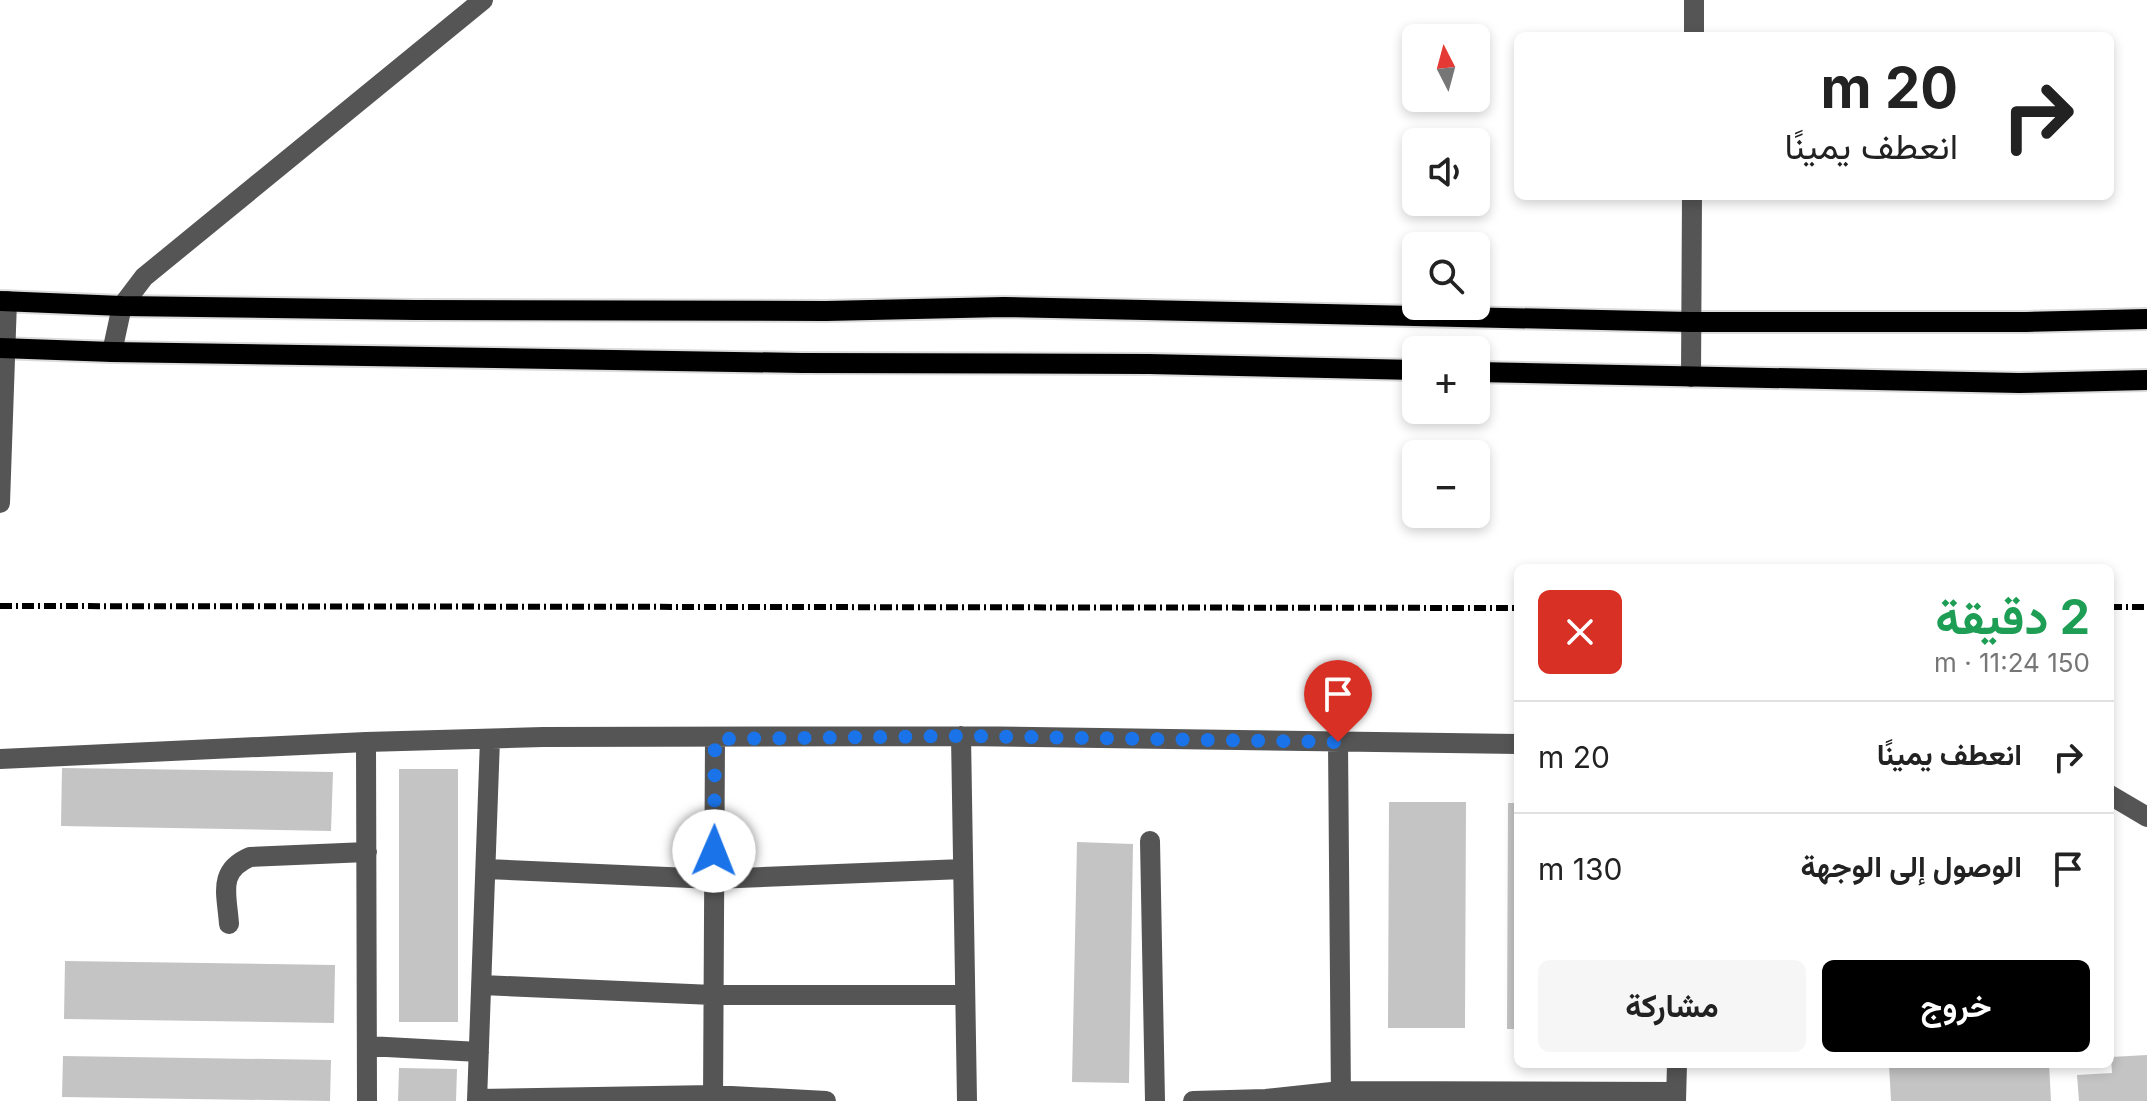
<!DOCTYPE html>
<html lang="ar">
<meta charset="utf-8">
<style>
body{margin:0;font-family:Inter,Vazirmatn,sans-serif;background:#f6f6f6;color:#222;direction:rtl;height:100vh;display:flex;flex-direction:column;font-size:30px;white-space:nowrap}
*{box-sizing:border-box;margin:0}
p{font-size:26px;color:#767676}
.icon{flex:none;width:44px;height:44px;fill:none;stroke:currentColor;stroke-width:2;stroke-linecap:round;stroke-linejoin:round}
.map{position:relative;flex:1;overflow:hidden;direction:ltr}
.panel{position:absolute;left:1514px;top:564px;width:600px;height:504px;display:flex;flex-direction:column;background:#fff;border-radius:12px;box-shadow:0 4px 12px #0003;direction:rtl}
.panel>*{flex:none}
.hud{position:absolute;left:1514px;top:32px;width:600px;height:168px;border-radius:12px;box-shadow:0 4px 12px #0003;direction:rtl;background:#fff;color:#222;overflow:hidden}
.needle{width:52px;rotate:354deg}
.controls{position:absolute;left:1402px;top:24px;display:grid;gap:16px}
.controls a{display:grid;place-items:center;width:88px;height:88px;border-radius:12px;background:#fff;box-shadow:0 4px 12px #0003;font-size:40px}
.pin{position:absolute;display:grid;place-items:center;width:68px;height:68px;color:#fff;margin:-82px -34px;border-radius:50% 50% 50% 0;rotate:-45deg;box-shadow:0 0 8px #0007}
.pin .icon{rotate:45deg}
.me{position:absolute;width:88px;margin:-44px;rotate:1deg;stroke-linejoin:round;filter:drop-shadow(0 0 6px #0008)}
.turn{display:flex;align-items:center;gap:28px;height:168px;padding:0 24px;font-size:36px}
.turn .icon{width:104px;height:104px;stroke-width:2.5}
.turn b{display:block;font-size:56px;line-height:68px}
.round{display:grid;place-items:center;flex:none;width:84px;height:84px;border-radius:12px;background:#f6f6f6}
.overview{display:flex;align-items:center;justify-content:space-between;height:136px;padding:0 24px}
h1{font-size:48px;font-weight:700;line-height:60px;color:#1e9e55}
.action{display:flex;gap:16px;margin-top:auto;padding:16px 24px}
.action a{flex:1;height:92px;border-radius:12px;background:#000;color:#fff;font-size:32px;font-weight:700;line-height:92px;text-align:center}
.action a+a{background:#f6f6f6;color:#222}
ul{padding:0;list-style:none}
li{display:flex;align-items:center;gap:24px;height:112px;padding:0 24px;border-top:2px solid #e0e0e0}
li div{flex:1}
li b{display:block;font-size:30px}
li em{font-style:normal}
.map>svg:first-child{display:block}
</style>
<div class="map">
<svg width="2147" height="1101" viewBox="0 0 2147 1101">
<rect width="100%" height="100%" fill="#fff"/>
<path fill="#c4c4c4" d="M 62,768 L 333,772 L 331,831 L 61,826 Z
M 399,769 L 458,769 L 458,1022 L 399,1022 Z
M 1389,802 L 1466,802 L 1465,1028 L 1388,1028 Z
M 1508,803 L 1518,803 L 1518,1029 L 1507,1029 Z
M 1077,842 L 1133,844 L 1129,1083 L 1072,1082 Z
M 65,961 L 335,965 L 334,1023 L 64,1019 Z
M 2147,1055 L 2147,1101 L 2079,1101 L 2077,1075 L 2112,1073 L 2111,1057 Z
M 63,1056 L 331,1060 L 330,1101 L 62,1097 Z
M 1889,1064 L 2049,1064 L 2051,1101 L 1891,1101 Z
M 399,1068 L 457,1069 L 456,1101 L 398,1101 Z"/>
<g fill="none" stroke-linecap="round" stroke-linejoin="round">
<defs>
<path id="major" d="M 0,301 L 122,306 L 415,310 L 826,311 L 1004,307 L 1690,322 L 2026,322 L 2147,319
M 0,348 L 112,352 L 802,363 L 1149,364 L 1416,370
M 1476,372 L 2019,383 L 2147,380"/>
</defs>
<use href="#major" stroke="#dbdbdb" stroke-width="24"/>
<path stroke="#555" stroke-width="20" d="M 1694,36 L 1694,0
M 112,352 L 122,306 L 144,277 L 483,0
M 1691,377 L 1692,196
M 0,503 L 7,301
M 961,736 L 967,1101
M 366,742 L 367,1101
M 1338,742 L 1341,1101
M 0,759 L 366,742 L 543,737 L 961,736 L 1518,744
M 2110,795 L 2147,817
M 1150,841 L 1155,1101
M 486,869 L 713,879 L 963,869
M 229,924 C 227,894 217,871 250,857 L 367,852
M 482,985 L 713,995 L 965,995
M 368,1046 L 479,1052
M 477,1099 L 713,1095 L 826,1101
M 477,1101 L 490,739
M 713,1101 L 715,739
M 1193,1101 L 1266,1099 L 1341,1091 L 1676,1092
M 1676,1101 L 1677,1064"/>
<use href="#major" stroke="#000" stroke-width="20"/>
<path stroke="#000" stroke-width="6" stroke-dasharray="12 4 2 4" stroke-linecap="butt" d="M 0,606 L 1518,608
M 2110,607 L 2147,607"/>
</g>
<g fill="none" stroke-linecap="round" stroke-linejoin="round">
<path stroke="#1a73e8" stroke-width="14" stroke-dasharray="0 25.2" d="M 714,851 L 715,739 L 961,736 L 1338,742"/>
</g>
</svg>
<div class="controls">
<a><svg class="needle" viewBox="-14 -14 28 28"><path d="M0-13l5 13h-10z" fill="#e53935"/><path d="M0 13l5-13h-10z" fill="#767676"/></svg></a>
<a><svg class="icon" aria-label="sound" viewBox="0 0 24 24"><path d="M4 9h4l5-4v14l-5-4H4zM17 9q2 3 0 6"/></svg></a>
<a><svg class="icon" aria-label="search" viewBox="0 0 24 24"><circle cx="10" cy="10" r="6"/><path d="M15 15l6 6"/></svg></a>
<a>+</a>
<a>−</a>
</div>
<div class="pin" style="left:1338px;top:742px;background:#d93025"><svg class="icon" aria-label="arrive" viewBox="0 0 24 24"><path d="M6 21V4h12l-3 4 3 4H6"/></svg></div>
<svg class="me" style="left:714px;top:851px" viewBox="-20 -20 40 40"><circle r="19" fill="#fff"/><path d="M0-13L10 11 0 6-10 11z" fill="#1a73e8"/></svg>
<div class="hud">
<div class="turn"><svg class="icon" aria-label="right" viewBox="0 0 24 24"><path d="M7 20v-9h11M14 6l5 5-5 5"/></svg><div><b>20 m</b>انعطف يمينًا</div></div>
</div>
<section class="panel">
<div class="overview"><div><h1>2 دقيقة</h1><p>150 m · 11:24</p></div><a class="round" style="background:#d93025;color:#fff"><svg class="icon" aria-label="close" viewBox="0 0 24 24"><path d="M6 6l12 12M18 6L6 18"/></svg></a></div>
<ul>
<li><svg class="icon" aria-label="right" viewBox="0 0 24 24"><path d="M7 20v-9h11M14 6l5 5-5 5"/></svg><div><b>انعطف يمينًا</b></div><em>20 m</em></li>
<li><svg class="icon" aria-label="arrive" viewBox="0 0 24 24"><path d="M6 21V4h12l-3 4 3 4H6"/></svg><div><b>الوصول إلى الوجهة</b></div><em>130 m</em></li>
</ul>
<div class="action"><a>خروج</a><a>مشاركة</a></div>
</section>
</div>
